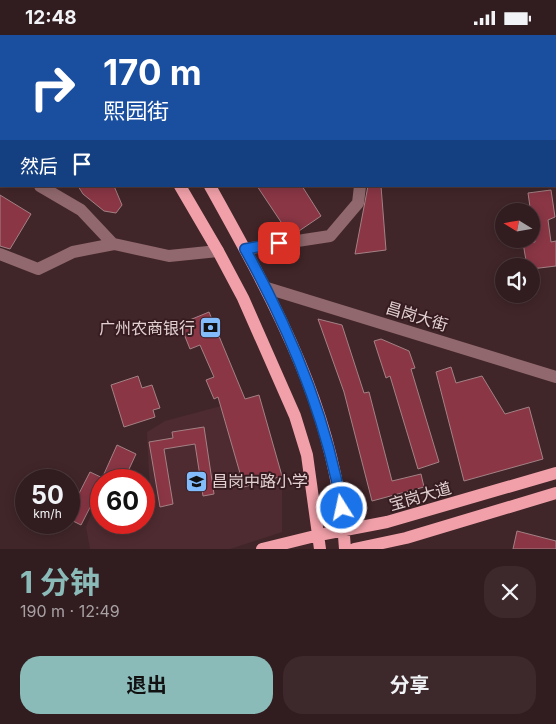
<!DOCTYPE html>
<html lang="zh">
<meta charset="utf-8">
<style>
body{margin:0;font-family:Inter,"Noto Sans SC",sans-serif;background:#3d292c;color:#f1f3f6;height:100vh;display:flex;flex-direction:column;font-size:19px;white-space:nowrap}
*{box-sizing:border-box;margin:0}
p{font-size:16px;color:#a8a1a4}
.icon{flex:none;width:28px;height:28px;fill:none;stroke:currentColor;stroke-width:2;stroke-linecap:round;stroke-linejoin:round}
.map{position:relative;height:514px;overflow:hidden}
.side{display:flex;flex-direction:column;background:#311c1f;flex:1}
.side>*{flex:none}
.guide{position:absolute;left:0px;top:0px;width:556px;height:152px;box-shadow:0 2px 12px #0003,0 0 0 1px #4c3a3d;background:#1a4fa0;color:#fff;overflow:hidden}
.needle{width:32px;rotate:281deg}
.buttons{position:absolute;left:495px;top:168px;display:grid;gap:10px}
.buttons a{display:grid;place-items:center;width:45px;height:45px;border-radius:50%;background:#311c1f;box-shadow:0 2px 12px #0003,0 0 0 1px #4c3a3d;font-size:25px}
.speed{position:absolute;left:15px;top:434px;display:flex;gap:10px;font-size:25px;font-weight:700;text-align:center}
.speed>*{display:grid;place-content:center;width:65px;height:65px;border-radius:50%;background:#311c1f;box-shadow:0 2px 12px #0003,0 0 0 1px #4c3a3d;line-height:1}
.speed small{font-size:12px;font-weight:400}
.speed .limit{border:8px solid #d22;background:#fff;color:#111}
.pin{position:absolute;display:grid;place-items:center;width:42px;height:42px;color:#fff;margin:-21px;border-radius:10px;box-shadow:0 2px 8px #0006}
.me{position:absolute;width:55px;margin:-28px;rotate:350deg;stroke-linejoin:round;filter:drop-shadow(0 0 4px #0008)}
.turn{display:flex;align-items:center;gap:18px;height:105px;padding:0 20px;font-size:22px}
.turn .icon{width:65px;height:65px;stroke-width:2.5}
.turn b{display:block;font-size:35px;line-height:42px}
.then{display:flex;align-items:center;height:48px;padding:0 20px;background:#0003;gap:10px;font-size:19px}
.round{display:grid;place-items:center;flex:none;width:52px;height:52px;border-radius:20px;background:#3d292c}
.overview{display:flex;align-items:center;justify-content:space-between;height:85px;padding:0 20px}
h1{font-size:30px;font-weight:700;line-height:38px;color:#8bbbb9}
.action{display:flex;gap:10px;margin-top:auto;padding:10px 20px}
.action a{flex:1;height:58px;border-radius:20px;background:#8bbbb9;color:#111;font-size:20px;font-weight:700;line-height:58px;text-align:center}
.action a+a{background:#3d292c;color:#f1f3f6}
.status{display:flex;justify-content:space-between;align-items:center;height:35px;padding:0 25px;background:#311c1f;direction:ltr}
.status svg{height:14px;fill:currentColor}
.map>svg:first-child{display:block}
</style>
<div class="status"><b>12:48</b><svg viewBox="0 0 49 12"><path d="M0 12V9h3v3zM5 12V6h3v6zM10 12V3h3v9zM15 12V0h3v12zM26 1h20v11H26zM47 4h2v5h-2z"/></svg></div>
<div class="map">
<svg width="556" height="514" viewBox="0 0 556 514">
<rect width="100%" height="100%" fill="#412629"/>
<path fill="#4e2b30" d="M 221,371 L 244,452 L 282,441 L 282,497 L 230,514 L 90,514 L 86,492 L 100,458 L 101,488 L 144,488 L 144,458 L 150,458 L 147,397 L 165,386 Z"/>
<path fill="#8a3645" stroke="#a38185" d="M 78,151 L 114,151 L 122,170 L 116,178 L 104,176 L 83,159 Z
M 257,151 L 302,151 L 321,181 L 296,198 L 289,199 Z
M 368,151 L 381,151 L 386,215 L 355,219 Z
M 551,155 L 555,182 L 548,185 L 551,207 L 556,206 L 556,231 L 531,234 L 531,231 L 527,231 L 523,208 L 535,207 L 528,158 Z
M 0,160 L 31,179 L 10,214 L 0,211 Z
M 209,277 L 245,364 L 259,360 L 282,441 L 244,452 L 218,362 L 214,364 L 206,345 L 214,342 L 200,310 L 190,314 L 180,289 Z
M 318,284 L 342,290 L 364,358 L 369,357 L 392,446 L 421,439 L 424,452 L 372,466 L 344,357 Z
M 381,304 L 409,316 L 415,333 L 411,334 L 439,427 L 418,434 L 390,341 L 386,343 L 374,306 Z
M 451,332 L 456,348 L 482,341 L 505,379 L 529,372 L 543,424 L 464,446 L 436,337 Z
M 138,341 L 142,353 L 152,350 L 160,373 L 153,375 L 155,382 L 124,392 L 111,350 Z
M 204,392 L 214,459 L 203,461 L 195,409 L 164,414 L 173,469 L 160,472 L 149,407 L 173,403 L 172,397 Z
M 117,410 L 136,419 L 124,445 L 117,445 L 104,439 Z
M 90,437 L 105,444 L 101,445 L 101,451 L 81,490 L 69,484 L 69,478 Z
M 517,496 L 556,506 L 556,514 L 513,514 Z"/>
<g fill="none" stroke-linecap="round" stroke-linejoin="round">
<path stroke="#90686d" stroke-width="12" d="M 534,1 L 534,0
M 555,4 L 556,4
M 0,128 L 1,129
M 40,151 L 81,175 L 113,209
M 245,214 L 330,201 L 358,168 L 360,151
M 0,219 L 38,234 L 73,217 L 114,209 L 169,221 L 218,216
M 267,253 L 556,342"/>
<path stroke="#f1a0a9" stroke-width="12" d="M 89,0 L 90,1
M 123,0 L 123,1
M 180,151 L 218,216 L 243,263 L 295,381 L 307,420 L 320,514
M 210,151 C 274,266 338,380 345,514
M 262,514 L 319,500 L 387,487 L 556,438
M 354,514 L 406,503 L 556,458"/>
</g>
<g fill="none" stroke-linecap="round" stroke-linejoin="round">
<defs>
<path id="route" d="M 279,208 L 245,214 C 290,295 326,381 342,473"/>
</defs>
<use href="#route" stroke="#114b97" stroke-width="12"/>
<use href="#route" stroke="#1a73e8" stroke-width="9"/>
</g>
<defs>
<symbol id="bank-square" viewBox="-11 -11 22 22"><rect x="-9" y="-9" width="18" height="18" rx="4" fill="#83bcfb" stroke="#361c20"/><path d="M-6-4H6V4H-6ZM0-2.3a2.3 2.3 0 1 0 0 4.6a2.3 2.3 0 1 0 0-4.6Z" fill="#111"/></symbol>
<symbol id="school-square" viewBox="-11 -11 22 22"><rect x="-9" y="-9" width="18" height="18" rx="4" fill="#83bcfb" stroke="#361c20"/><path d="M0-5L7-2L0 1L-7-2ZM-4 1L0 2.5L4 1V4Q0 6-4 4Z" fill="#111"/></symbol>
</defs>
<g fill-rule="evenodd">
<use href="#bank-square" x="198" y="280" width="25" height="25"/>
<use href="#school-square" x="184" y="434" width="25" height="25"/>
</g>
<g text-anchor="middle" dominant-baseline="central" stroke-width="4" stroke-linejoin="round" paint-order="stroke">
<g font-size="16" fill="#e2d0d1" stroke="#361c20">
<text transform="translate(417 281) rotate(17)">昌岗大街</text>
<text transform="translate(420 461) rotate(-16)">宝岗大道</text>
</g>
<g font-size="16" fill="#e2d0d1" stroke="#361c20" text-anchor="end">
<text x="195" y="293">广州农商银行</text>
<text x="212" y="446" text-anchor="start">昌岗中路小学</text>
</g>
</g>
</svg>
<div class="buttons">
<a><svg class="needle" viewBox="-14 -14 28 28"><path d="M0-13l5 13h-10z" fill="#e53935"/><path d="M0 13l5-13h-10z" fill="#a8a1a4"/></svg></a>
<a><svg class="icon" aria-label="sound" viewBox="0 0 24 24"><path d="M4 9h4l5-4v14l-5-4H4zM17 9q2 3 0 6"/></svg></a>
</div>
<div class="speed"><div>50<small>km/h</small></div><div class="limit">60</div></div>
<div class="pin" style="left:279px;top:208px;background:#d93025"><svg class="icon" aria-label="arrive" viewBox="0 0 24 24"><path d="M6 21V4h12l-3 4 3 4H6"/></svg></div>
<svg class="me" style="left:342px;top:473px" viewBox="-20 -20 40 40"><circle r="17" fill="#1a73e8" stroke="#fff" stroke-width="3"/><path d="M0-11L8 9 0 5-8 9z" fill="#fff"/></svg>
<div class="guide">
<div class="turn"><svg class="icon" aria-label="right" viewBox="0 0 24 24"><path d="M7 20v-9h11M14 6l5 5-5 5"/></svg><div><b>170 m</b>熙园街</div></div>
<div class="then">然后<svg class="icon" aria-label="arrive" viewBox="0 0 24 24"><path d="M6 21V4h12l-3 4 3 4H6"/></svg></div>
</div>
</div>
<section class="side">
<div class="overview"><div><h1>1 分钟</h1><p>190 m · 12:49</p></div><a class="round"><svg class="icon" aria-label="close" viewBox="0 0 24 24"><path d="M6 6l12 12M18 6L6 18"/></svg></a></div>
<div class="action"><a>退出</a><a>分享</a></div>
</section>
